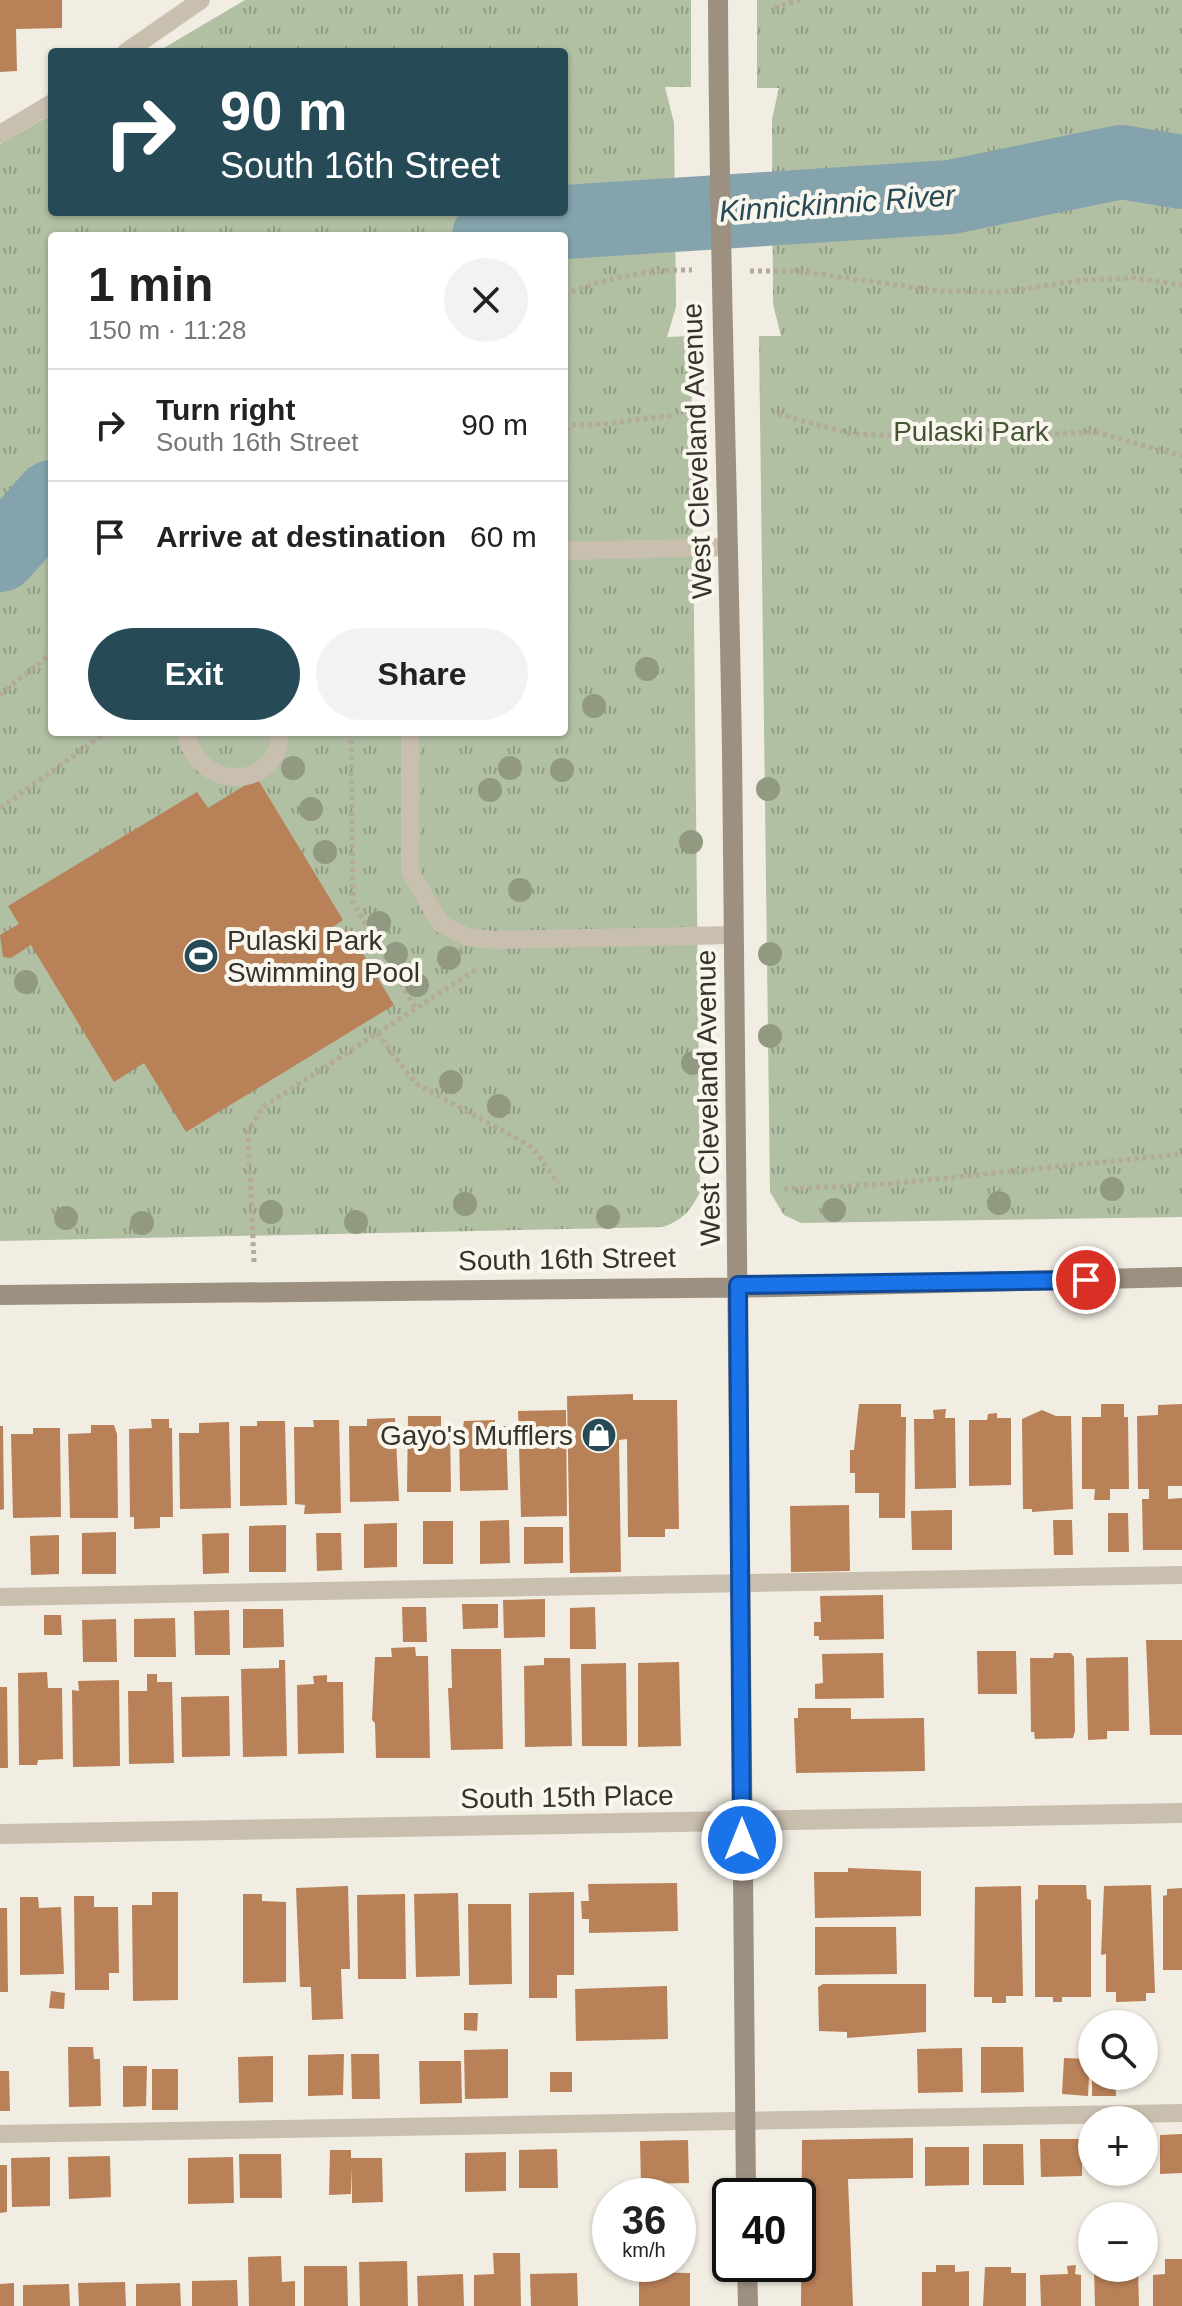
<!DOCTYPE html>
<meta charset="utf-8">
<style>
body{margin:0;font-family:Helvetica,sans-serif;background:#f2f2f2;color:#222;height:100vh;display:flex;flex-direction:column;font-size:30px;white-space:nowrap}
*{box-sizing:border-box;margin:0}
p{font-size:26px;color:#767676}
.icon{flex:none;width:44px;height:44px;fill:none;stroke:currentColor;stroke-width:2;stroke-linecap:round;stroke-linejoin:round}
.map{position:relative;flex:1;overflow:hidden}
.panel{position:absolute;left:48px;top:232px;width:520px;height:504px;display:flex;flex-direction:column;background:#fff;border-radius:8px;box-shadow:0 2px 6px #0004}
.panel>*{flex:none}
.banner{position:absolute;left:48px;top:48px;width:520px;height:168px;border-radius:8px;box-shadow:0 2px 6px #0004;background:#264a56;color:#fff;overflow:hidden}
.buttons{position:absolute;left:1078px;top:2010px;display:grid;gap:16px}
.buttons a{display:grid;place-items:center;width:80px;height:80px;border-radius:50%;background:#fff;box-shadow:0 2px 6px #0004;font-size:40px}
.speed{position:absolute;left:592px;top:2178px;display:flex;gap:16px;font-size:40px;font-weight:700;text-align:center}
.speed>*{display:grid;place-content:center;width:104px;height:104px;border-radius:50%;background:#fff;box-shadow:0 2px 6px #0004;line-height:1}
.speed small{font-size:20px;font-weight:400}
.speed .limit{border:4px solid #111;border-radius:12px;background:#fff;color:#111}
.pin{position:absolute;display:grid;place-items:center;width:68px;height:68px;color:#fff;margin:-34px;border:4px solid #fff;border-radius:50%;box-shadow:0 2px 8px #0007}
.me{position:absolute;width:88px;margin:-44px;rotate:0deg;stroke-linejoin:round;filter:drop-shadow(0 0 6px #0008)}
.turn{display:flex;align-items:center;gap:28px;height:168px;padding:0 40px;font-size:36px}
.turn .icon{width:104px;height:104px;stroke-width:2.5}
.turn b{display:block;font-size:56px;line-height:68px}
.round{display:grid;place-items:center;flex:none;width:84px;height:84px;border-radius:42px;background:#f2f2f2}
.overview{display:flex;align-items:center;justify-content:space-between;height:136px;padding:0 40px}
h1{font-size:48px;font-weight:700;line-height:60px}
.primary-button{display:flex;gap:16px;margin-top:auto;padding:16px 40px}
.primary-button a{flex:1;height:92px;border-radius:48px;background:#264a56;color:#fff;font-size:32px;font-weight:700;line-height:92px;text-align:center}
.primary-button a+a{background:#f2f2f2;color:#222}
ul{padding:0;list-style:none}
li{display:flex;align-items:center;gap:24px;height:112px;padding:0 40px;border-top:2px solid #e0e0e0}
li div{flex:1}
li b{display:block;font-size:30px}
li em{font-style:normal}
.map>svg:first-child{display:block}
</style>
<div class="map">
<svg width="1182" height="2306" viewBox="0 0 1182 2306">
<defs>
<pattern id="park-tufts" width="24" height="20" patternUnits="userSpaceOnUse" patternTransform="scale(2)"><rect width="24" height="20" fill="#b1bfa3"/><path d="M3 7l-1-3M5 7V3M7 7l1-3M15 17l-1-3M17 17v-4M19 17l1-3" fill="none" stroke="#919c85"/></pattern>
</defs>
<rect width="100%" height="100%" fill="#f1ede2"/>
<path fill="url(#park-tufts)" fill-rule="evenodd" d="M 245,0 L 691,0 L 691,87 L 665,87 L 674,123 L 676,307 L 667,337 L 691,336 L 700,1192 C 691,1210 683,1220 663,1227 L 0,1241 L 0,144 L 52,114 L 52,212 L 564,212 L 564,52 L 157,52 ZM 52,236 L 564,236 L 564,732 L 52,732 Z
M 757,0 L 1182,0 L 1182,1217 L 801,1223 L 784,1215 L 770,1192 L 759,336 L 781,336 L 773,304 L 772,119 L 779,88 L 757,88 Z"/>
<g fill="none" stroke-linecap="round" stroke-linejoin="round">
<path stroke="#84a3ac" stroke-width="74" d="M 489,236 L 519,225 L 951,197 L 1121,162 L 1182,172
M 0,555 L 52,497"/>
</g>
<path fill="#b98158" d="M 0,0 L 62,0 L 62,28 L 16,29 L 17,71 L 0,72 Z
M 257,778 L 343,920 L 330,929 L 332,933 L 339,928 L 350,932 L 394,1005 L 186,1132 L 144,1063 L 114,1082 L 31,945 L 11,958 L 3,957 L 0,935 L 19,924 L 8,906 L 197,792 L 208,808 Z
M 633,1394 L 633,1400 L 677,1400 L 679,1529 L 665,1529 L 665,1537 L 628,1537 L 627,1439 L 619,1440 L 621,1572 L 570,1573 L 567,1396 Z
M 859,1404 L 901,1404 L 901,1417 L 906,1417 L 905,1518 L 879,1518 L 879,1493 L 855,1493 L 855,1473 L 850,1473 L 850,1450 L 854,1450 Z
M 1101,1404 L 1124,1404 L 1124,1417 L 1128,1417 L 1129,1489 L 1110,1489 L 1110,1500 L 1094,1500 L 1095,1489 L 1082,1489 L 1082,1417 L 1101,1417 Z
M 1182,1404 L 1182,1486 L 1168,1486 L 1168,1499 L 1182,1498 L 1182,1550 L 1143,1550 L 1142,1499 L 1149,1499 L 1149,1489 L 1138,1489 L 1137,1416 L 1158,1415 L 1158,1405 Z
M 946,1409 L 945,1418 L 955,1418 L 956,1488 L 915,1489 L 914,1419 L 934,1419 L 933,1410 Z
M 566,1410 L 567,1516 L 521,1517 L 518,1411 Z
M 1042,1410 L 1056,1416 L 1071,1416 L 1073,1509 L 1032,1512 L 1032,1509 L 1023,1509 L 1022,1419 Z
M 997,1413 L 997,1418 L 1011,1418 L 1011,1485 L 969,1486 L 969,1420 L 987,1420 L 988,1414 Z
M 408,1416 L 441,1416 L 441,1428 L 450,1428 L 451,1492 L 407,1492 Z
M 395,1418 L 399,1501 L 350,1502 L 349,1426 L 367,1426 L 367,1419 Z
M 151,1419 L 169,1419 L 169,1428 L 172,1428 L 173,1517 L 160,1517 L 160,1528 L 134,1529 L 134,1517 L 130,1517 L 129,1429 L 152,1428 Z
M 313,1420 L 339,1420 L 341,1513 L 304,1514 L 305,1505 L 295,1504 L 294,1427 L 314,1427 Z
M 495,1420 L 495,1426 L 506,1426 L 508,1490 L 460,1491 L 459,1428 L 463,1427 L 464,1421 Z
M 257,1421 L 285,1421 L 287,1505 L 240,1506 L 240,1426 L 257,1426 Z
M 229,1422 L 231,1508 L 180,1509 L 179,1433 L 199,1433 L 199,1423 Z
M 91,1425 L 114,1425 L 117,1434 L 118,1518 L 70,1518 L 68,1434 L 91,1433 Z
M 0,1426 L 3,1426 L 4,1509 L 0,1510 Z
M 33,1428 L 60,1428 L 61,1517 L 13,1518 L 11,1434 L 33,1434 Z
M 849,1505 L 850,1571 L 791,1572 L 790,1506 Z
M 952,1510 L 952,1550 L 912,1550 L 911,1511 Z
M 1108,1513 L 1128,1513 L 1129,1552 L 1108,1552 Z
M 509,1520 L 510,1563 L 480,1564 L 480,1521 Z
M 1053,1520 L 1072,1520 L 1073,1555 L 1054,1555 Z
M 423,1521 L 453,1521 L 453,1564 L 423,1564 Z
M 397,1523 L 397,1567 L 364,1568 L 364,1524 Z
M 286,1525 L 286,1572 L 249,1572 L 249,1526 Z
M 524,1527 L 563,1527 L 563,1563 L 524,1564 Z
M 116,1532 L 116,1574 L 82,1574 L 82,1533 Z
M 229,1533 L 229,1573 L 203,1574 L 202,1534 Z
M 316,1533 L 341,1533 L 342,1570 L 317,1571 Z
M 59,1535 L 59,1574 L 31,1575 L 30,1536 Z
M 883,1595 L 884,1639 L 819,1640 L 819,1636 L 814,1636 L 814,1622 L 821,1622 L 820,1596 Z
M 545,1599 L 545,1637 L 504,1638 L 503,1600 Z
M 462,1604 L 498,1604 L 498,1628 L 463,1629 Z
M 402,1607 L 426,1607 L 427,1642 L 403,1642 Z
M 595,1607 L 596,1649 L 570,1649 L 570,1608 Z
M 243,1609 L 283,1609 L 284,1647 L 243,1648 Z
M 229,1610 L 230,1655 L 195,1655 L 194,1611 Z
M 44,1615 L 61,1615 L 62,1635 L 44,1635 Z
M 175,1618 L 176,1657 L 134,1657 L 134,1619 Z
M 116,1619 L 117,1662 L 83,1662 L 82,1620 Z
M 1146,1640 L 1182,1640 L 1182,1735 L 1150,1735 Z
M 415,1647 L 416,1656 L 428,1656 L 430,1758 L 376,1758 L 375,1723 L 372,1720 L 375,1657 L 392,1657 L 391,1648 Z
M 451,1649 L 501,1649 L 503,1749 L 451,1750 L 448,1688 L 452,1688 Z
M 977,1651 L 1016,1651 L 1017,1694 L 978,1694 Z
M 883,1653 L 884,1698 L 815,1699 L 815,1684 L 823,1683 L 822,1654 Z
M 1054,1653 L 1071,1653 L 1074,1657 L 1075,1731 L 1073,1738 L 1035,1739 L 1034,1732 L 1031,1732 L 1030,1658 L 1053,1658 Z
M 1128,1657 L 1129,1731 L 1107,1731 L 1107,1739 L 1088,1740 L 1086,1658 Z
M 544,1658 L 570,1658 L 572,1746 L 525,1747 L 524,1666 L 544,1665 Z
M 279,1660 L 285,1660 L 287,1756 L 243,1757 L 241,1669 L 279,1668 Z
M 679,1662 L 681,1746 L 638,1747 L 638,1663 Z
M 626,1663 L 627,1746 L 582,1746 L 581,1664 Z
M 47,1672 L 48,1688 L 62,1688 L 63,1759 L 38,1760 L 37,1765 L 19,1765 L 18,1673 Z
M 147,1674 L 157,1674 L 157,1682 L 172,1682 L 174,1763 L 129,1764 L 128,1691 L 147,1691 Z
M 327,1675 L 327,1682 L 343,1682 L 344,1753 L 298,1754 L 297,1685 L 314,1684 L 313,1676 Z
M 119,1680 L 120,1766 L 73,1767 L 72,1690 L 79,1691 L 78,1681 Z
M 0,1687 L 7,1687 L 8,1768 L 0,1768 Z
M 229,1696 L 230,1756 L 182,1757 L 181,1697 Z
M 798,1708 L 851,1708 L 851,1719 L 924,1718 L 925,1771 L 796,1773 L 794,1718 L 798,1718 Z
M 848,1868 L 921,1871 L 921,1916 L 815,1918 L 814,1872 L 848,1872 Z
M 677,1883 L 678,1931 L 589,1933 L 589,1919 L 582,1919 L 581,1901 L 589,1901 L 588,1884 Z
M 1038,1885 L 1086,1885 L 1087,1899 L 1091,1900 L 1091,1997 L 1062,1997 L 1062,2002 L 1053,2002 L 1053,1997 L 1035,1997 L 1035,1900 L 1038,1899 Z
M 1151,1885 L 1155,1993 L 1146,1993 L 1146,2001 L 1116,2002 L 1116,1992 L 1106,1992 L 1106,1954 L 1101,1955 L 1104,1886 Z
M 348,1886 L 350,1969 L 341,1969 L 343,2019 L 312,2020 L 311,1987 L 300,1987 L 296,1888 Z
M 1021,1886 L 1023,1996 L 1006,1996 L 1006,2003 L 992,2003 L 992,1997 L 974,1997 L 975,1887 Z
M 1182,1888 L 1182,1970 L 1163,1970 L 1163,1896 L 1167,1895 L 1167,1889 Z
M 152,1892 L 178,1892 L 178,2000 L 133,2001 L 132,1905 L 152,1905 Z
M 574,1892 L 574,1975 L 557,1975 L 557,1998 L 529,1998 L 529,1893 Z
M 458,1893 L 460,1976 L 416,1977 L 414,1894 Z
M 243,1894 L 262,1894 L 262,1901 L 286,1902 L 286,1982 L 243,1983 Z
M 405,1894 L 406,1979 L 358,1979 L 357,1895 Z
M 74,1896 L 94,1896 L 94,1907 L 118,1907 L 119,1973 L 109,1973 L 109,1990 L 75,1990 Z
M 20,1897 L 38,1897 L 39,1908 L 61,1907 L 64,1974 L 20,1975 Z
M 468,1904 L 511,1904 L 512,1984 L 469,1985 Z
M 0,1908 L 7,1908 L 8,1992 L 0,1992 Z
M 815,1927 L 896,1927 L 897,1974 L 815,1975 Z
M 823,1984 L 926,1984 L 926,2032 L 847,2038 L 847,2032 L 819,2031 L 818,1987 Z
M 667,1986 L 668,2039 L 576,2041 L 575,1989 Z
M 51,1991 L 65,1993 L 64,2009 L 49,2008 Z
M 464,2013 L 478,2013 L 477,2031 L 464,2030 Z
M 68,2047 L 93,2047 L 94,2059 L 100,2059 L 101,2106 L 69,2107 Z
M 981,2047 L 1023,2047 L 1024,2092 L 981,2093 Z
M 962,2048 L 963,2092 L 918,2093 L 917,2049 Z
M 508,2049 L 508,2098 L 465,2099 L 464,2050 Z
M 344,2054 L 343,2095 L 308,2096 L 308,2055 Z
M 351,2054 L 379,2054 L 380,2099 L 352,2099 Z
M 273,2056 L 273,2102 L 239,2103 L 238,2057 Z
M 1064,2058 L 1090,2059 L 1088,2096 L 1062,2094 Z
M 419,2061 L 461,2061 L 462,2103 L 420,2104 Z
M 123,2066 L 147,2066 L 146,2106 L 123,2107 Z
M 152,2069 L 178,2069 L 178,2110 L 152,2110 Z
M 0,2071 L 9,2071 L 10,2111 L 0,2111 Z
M 550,2072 L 572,2072 L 572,2092 L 550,2092 Z
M 1092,2076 L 1115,2076 L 1116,2096 L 1092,2096 Z
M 1182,2134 L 1182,2173 L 1160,2174 L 1160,2135 Z
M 913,2138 L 913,2178 L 848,2179 L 853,2306 L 801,2306 L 802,2140 Z
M 1040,2139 L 1082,2139 L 1082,2176 L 1041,2177 Z
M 688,2140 L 689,2183 L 641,2184 L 640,2141 Z
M 983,2144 L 1023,2144 L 1024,2185 L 983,2185 Z
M 925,2147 L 969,2147 L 969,2185 L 925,2186 Z
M 557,2149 L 558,2188 L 519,2188 L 519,2150 Z
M 330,2150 L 351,2150 L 351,2158 L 382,2158 L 383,2202 L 352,2203 L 352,2166 L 351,2194 L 329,2195 Z
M 506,2152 L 506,2191 L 465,2192 L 465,2153 Z
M 239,2154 L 281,2154 L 282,2198 L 240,2198 Z
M 110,2156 L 111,2197 L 69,2199 L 68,2157 Z
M 50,2157 L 50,2206 L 12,2207 L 11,2158 Z
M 233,2157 L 234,2203 L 188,2204 L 188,2158 Z
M 0,2165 L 7,2165 L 7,2212 L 0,2213 Z
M 493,2253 L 520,2253 L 521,2306 L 474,2306 L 474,2275 L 494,2274 Z
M 281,2256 L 282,2282 L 295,2281 L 295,2306 L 249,2306 L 248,2257 Z
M 1165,2259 L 1182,2259 L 1182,2306 L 1153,2306 L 1153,2275 L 1165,2274 Z
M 407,2261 L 408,2306 L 360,2306 L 359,2262 Z
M 936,2265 L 955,2265 L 955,2272 L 969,2271 L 969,2306 L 922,2306 L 922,2272 L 936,2272 Z
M 1076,2265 L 1075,2274 L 1081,2275 L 1081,2306 L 1041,2306 L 1040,2275 L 1068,2274 L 1067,2266 Z
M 304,2266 L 347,2266 L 348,2306 L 304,2306 Z
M 985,2267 L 1011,2267 L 1011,2273 L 1026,2273 L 1026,2306 L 983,2306 Z
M 1094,2268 L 1138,2268 L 1139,2306 L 1095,2306 Z
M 639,2272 L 690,2273 L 690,2306 L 639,2306 Z
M 577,2273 L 578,2306 L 531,2306 L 530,2274 Z
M 463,2274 L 464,2306 L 418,2306 L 417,2276 Z
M 237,2280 L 238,2306 L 192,2306 L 192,2281 Z
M 125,2282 L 126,2306 L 79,2306 L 78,2283 Z
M 14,2283 L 14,2306 L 0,2306 L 0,2284 Z
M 180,2283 L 181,2306 L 136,2306 L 136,2284 Z
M 69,2284 L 70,2306 L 23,2306 L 23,2285 Z"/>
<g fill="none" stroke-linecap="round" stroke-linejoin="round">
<path stroke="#b4aa99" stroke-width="5" stroke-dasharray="4 4" stroke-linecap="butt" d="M 774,8 L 800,0
M 750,271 L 797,271 L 940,291 L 1001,292 L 1085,280 L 1135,278 L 1182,285
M 564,294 C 605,279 647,269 692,270
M 778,414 L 850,434 L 965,438 L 1095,432 L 1182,456
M 564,424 C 606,428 635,417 676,416
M 0,695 L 52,653
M 351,732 L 353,902 L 416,1009
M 0,808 L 107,732
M 377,1033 L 415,1083 L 532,1147 L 558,1183
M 784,1189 L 886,1184 L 1182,1154
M 254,1262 L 248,1131 L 263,1107 L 477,969"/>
<path stroke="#c9bfaf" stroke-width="18" d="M 126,52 L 201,0
M 0,134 L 52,103
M 564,551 L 729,547
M 186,732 C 197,794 280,790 280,732
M 410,732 L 410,872 L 441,924 L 467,937 L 495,940 L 734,935
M 0,1597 L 1182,1575
M 0,2134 L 1182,2113"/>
<path stroke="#c9bfaf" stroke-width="20" d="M 0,1834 L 1182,1813"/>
<path stroke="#9c9080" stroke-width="20" d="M 718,0 C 719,250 728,500 732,750 C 738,1232 741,1714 746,2196
M 0,1295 L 779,1287 L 1182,1277
M 747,2264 L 748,2306"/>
</g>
<g fill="#919981">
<circle cx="647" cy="669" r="12"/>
<circle cx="594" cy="706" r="12"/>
<circle cx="293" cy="768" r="12"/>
<circle cx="510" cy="768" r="12"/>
<circle cx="562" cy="770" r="12"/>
<circle cx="768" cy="789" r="12"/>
<circle cx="490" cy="790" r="12"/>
<circle cx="311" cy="809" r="12"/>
<circle cx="691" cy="842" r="12"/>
<circle cx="325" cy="852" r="12"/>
<circle cx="520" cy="890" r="12"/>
<circle cx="379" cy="923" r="12"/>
<circle cx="396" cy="954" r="12"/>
<circle cx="770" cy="954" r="12"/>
<circle cx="449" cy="958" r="12"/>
<circle cx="26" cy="982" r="12"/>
<circle cx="417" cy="985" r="12"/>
<circle cx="770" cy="1036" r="12"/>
<circle cx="693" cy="1063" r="12"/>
<circle cx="451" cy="1082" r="12"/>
<circle cx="499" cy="1106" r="12"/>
<circle cx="1112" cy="1189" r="12"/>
<circle cx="999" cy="1203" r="12"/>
<circle cx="465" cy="1204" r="12"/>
<circle cx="834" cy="1210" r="12"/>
<circle cx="271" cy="1212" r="12"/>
<circle cx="608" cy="1217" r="12"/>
<circle cx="66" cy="1218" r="12"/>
<circle cx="356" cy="1222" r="12"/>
<circle cx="142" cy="1223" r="12"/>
</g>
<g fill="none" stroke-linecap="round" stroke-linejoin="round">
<defs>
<path id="route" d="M 742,1840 L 738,1285 L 1086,1280"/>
</defs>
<use href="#route" stroke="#114b97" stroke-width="20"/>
<use href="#route" stroke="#1a73e8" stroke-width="14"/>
</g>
<defs>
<symbol id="stadium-disc" viewBox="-11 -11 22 22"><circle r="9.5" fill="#264a56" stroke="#f9f6ee"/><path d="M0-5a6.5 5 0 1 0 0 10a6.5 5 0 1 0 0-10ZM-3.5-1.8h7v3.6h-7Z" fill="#fff"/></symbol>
<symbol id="shop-disc" viewBox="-11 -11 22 22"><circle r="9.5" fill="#264a56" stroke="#f9f6ee"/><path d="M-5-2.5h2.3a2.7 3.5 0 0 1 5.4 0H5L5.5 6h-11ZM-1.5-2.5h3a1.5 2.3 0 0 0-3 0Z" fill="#fff"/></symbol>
</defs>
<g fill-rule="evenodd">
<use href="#stadium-disc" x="181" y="936" width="40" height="40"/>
<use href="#shop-disc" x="579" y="1415" width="40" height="40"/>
</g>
<g text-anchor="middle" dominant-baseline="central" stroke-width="8" stroke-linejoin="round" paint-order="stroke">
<g font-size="28" fill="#425432" stroke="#f9f6ee">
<text x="971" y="431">Pulaski Park</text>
</g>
<g font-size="28" fill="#38322c" stroke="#f9f6ee">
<text transform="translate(697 451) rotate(-92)">West Cleveland Avenue</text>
<text transform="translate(708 1098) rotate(-91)">West Cleveland Avenue</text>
<text transform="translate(567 1259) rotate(-1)">South 16th Street</text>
<text transform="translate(567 1797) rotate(-1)">South 15th Place</text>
</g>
<g font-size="28" fill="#38322c" stroke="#f9f6ee" text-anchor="start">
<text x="227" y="940">Pulaski Park<tspan x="227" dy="32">Swimming Pool</tspan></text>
<text x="573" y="1435" text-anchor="end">Gayo's Mufflers</text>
</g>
<g font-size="30" font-style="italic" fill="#264a56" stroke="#f9f6ee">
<text transform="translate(837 203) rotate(-4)">Kinnickinnic River</text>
</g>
</g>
</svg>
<div class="buttons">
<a><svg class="icon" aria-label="search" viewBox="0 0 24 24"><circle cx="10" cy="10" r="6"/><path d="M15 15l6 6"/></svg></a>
<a>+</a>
<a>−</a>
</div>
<div class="speed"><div>36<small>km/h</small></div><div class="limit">40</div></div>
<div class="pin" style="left:1086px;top:1280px;background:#d93025"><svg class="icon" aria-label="arrive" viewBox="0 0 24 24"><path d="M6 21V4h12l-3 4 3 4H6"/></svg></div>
<svg class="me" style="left:742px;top:1840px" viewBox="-20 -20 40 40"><circle r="17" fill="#1a73e8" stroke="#fff" stroke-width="3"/><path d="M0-11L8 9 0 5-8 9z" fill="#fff"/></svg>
<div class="banner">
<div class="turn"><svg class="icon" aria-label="right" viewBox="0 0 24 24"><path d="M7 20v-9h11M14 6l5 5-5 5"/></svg><div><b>90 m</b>South 16th Street</div></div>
</div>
<section class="panel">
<div class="overview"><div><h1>1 min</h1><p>150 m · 11:28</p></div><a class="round"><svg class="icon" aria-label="close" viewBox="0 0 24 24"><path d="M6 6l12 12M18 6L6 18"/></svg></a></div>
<ul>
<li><svg class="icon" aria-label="right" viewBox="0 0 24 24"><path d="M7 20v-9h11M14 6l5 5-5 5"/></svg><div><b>Turn right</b><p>South 16th Street</p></div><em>90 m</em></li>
<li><svg class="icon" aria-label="arrive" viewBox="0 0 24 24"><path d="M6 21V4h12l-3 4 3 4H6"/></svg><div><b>Arrive at destination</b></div><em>60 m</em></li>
</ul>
<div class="primary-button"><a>Exit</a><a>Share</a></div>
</section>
</div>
